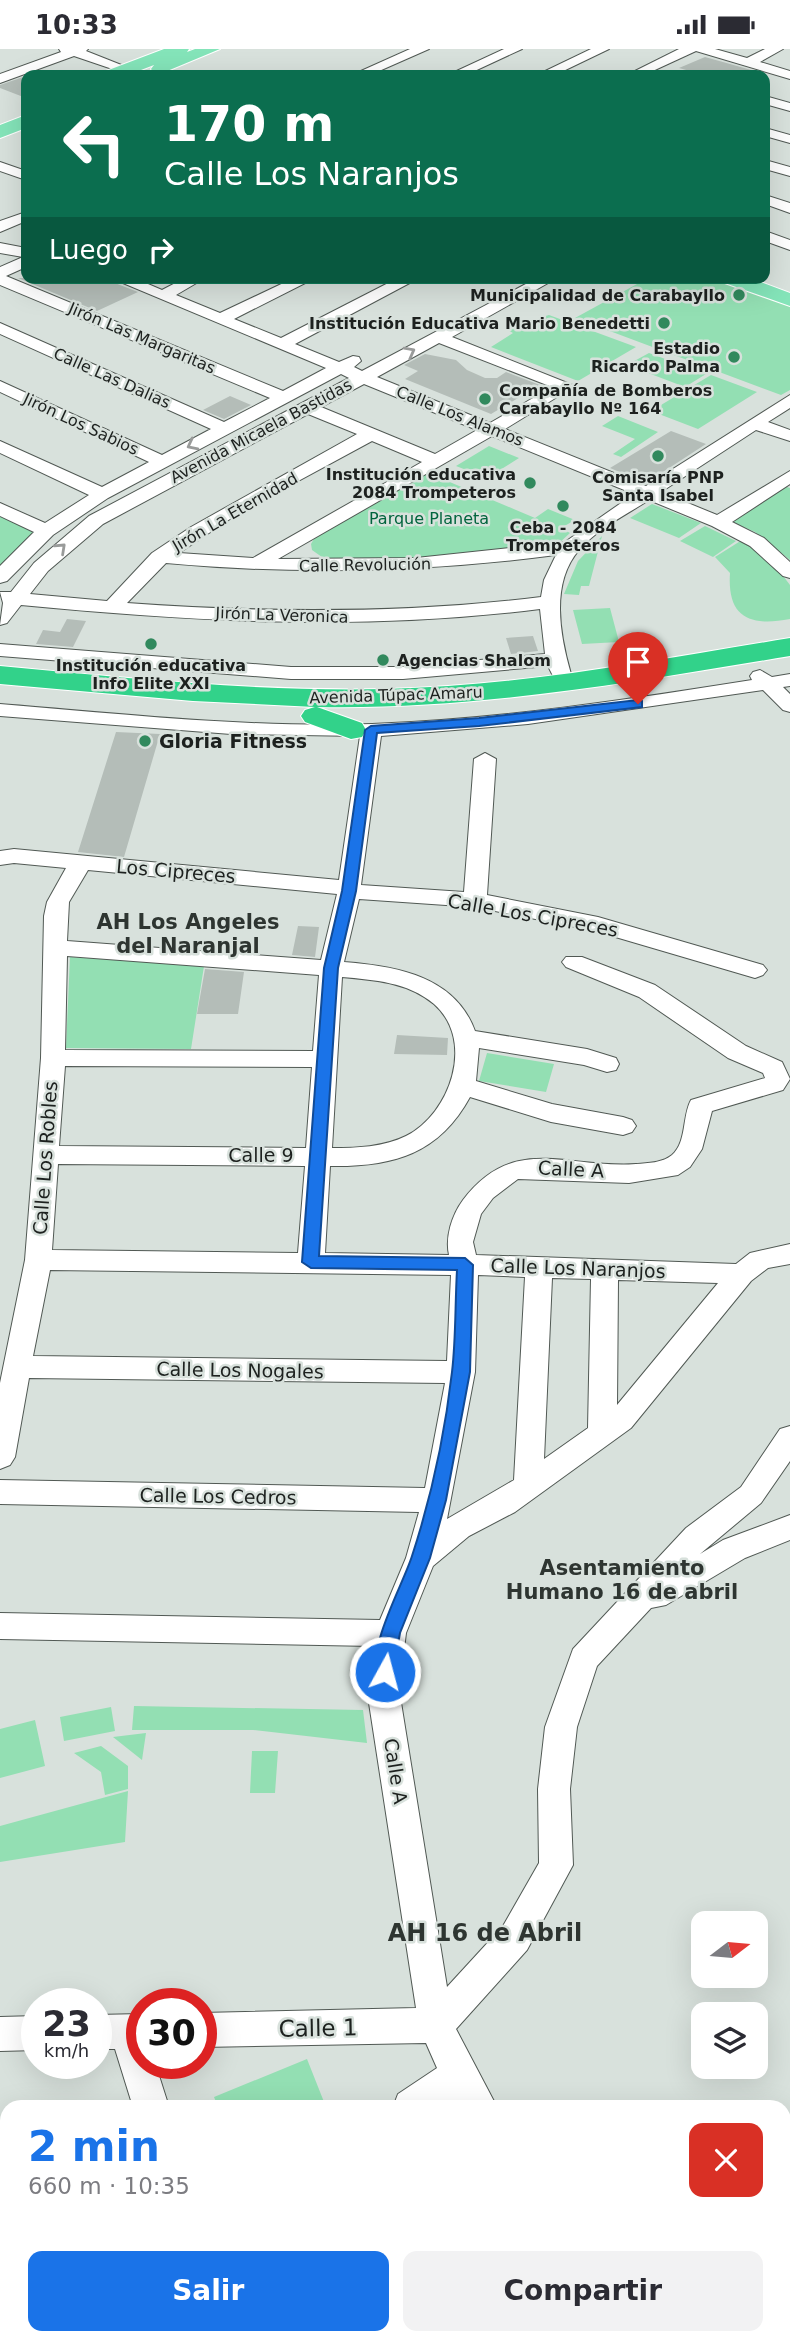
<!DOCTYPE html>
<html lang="es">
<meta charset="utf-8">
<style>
body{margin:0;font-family:"DejaVu Sans",sans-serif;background:#f2f2f3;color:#2b2b33;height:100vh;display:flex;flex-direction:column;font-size:26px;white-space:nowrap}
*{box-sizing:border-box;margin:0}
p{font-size:23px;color:#7c7c81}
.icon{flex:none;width:38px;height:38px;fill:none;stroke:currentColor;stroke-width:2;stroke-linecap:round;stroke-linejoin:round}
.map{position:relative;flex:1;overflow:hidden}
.details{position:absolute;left:0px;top:2051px;width:791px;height:245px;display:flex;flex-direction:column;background:#fff;border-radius:21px 21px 0 0;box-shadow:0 7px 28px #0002}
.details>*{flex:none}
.guide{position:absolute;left:21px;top:21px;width:749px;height:214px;border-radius:14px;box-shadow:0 7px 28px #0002;background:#0b6e4f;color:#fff;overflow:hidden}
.needle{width:46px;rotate:74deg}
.fabs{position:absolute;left:691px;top:1862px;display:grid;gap:14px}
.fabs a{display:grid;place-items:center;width:77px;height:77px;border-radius:14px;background:#fff;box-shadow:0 7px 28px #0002;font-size:35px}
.speed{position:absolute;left:21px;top:1939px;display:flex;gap:14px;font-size:35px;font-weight:700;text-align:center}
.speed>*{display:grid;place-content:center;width:91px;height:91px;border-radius:50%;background:#fff;box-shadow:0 7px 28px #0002;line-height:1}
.speed small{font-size:18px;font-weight:400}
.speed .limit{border:10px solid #d22;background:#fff;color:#111}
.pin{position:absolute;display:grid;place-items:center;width:60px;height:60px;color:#fff;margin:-72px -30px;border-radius:50% 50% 50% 0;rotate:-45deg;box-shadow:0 0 7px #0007}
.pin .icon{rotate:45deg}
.me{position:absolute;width:77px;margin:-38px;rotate:7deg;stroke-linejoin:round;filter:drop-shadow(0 0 5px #0008)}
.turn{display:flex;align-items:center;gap:24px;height:147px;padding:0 28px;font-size:32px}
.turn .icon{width:91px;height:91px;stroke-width:2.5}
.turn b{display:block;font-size:49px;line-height:60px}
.then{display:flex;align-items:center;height:66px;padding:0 28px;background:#0003;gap:14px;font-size:26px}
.round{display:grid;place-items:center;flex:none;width:74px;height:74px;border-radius:14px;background:#f2f2f3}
.overview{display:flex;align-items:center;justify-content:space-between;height:119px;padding:0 28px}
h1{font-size:42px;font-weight:700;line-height:52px;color:#1a73e8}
.cta{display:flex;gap:14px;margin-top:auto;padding:14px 28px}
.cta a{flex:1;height:80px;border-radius:14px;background:#1a73e8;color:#fff;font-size:28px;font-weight:700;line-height:80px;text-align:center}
.cta a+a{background:#f2f2f3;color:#2b2b33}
.status{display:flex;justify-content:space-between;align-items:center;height:49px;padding:0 35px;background:#fff;direction:ltr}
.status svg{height:19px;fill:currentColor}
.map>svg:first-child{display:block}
</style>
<div class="status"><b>10:33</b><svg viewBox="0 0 49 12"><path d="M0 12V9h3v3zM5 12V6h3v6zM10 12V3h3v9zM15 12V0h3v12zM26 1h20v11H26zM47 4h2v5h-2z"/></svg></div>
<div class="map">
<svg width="790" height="2296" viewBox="0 0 790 2296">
<rect width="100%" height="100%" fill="#d8e1dc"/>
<path fill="#93dfb3" d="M 648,229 L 711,229 L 790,257 L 790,341 L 781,346 L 575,269 Z
M 549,266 L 636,298 L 578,332 L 491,298 L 513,284 L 504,279 Z
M 649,304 L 706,325 L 685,338 L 627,316 Z
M 711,326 L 757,343 L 698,380 L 651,362 Z
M 618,367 L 658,383 L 621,408 L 613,405 L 635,390 L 602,377 Z
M 489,397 L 519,409 L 487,429 L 456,417 Z
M 426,423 L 535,469 L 548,460 L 575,471 L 561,479 L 570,484 L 557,496 L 439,509 L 329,513 L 312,501 L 311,495 L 315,488 Z
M 784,437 L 790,439 L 790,511 L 755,483 L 730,472 Z
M 652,455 L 701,474 L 679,489 L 630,469 Z
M 0,467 L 36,484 L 0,521 Z
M 705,477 L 736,492 L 713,508 L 680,492 Z
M 602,487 L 589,537 L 581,537 L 579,546 L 564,545 L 578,512 Z
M 742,491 L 777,519 L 790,536 L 790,570 C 749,578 727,568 730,524 L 715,508 Z
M 610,559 L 619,593 L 582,595 L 573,561 Z
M 70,908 L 204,917 L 191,1000 L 66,999 Z
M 487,1004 L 554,1015 L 546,1043 L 479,1032 Z
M 134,1657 L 363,1661 L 367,1694 L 253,1681 L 132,1681 Z
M 111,1658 L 115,1682 L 64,1692 L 60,1668 Z
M 35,1671 L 45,1717 L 0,1729 L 0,1680 Z
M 146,1684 L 142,1711 L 113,1688 Z
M 101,1697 L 128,1717 L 128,1740 L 105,1746 L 101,1723 L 74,1704 Z
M 252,1702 L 278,1702 L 275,1744 L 250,1744 Z
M 128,1742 L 125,1793 L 0,1813 L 0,1777 Z
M 307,2010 L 326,2058 L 218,2058 L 214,2048 Z"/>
<path fill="#b4bdb8" d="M 705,8 L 755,22 L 755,26 L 704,26 L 679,19 Z
M 26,27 L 26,49 L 0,39 L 0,36 Z
M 18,229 L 102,229 L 138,243 L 97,262 Z
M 425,305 L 456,311 L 467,321 L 485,329 L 497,329 L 506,323 L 540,336 L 491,365 L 405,330 L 418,322 L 404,316 Z
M 230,347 L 251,356 L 224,370 L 203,361 Z
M 671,382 L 706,395 L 646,434 L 610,419 Z
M 67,570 L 86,572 L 73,598 L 36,595 L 43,581 L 60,583 Z
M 533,587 L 538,602 L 511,605 L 506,589 Z
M 116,683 L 160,685 L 124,808 L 78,803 Z
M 298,877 L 319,878 L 315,908 L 292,906 Z
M 205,920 L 244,923 L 238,965 L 197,965 Z
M 397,986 L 448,989 L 447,1006 L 394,1005 Z"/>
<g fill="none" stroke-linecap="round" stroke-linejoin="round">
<defs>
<path id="minor" d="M 59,0 L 88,0 L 86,2 L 134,21 L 127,25 L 74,7 L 0,34 L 0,25 L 61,3 Z
M 410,0 L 429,0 L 370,26 L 352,26 Z
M 504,0 L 522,0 L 466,26 L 448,26 Z
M 591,0 L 609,0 L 555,26 L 537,26 Z
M 679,0 L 715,0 L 747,9 L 765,0 L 783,0 L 760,13 L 790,22 L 790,30 L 696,2 L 644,26 L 627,26 Z
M 765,47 L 790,54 L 790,62 L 765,55 Z
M 765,79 L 790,86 L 790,94 L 765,87 Z
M 765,111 L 790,118 L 790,127 L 765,120 Z
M 0,113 L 26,122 L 26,131 L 0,122 Z
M 765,146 L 790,154 L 790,164 L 765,155 Z
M 26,163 L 26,172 L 0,183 L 0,172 Z
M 765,182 L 790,191 L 790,201 L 765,192 Z
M 0,194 L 26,199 L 26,218 L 6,227 L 283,342 L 326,319 L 111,229 L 134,229 L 162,241 L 185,229 L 205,229 L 176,246 L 220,264 L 294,229 L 315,229 L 234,270 L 281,289 L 398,229 L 419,229 L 295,295 L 339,313 L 353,307 L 359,308 L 361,312 L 354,318 L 362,322 L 537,229 L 557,229 L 452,288 L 575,337 L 505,380 L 646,437 L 790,346 L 790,359 L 768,373 L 790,381 L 790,392 L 756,381 L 661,443 L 717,466 L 790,422 L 790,435 L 732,473 L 764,489 L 790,513 L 790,529 L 783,527 L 750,497 L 712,477 L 649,451 C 626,466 597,480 579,501 C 550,534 560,587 571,625 L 561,631 L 554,629 L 548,617 L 403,630 L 291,630 L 0,607 L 0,595 L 291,618 L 403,618 L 545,605 L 540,560 C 363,582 198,573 21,556 L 7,574 L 0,576 L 3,554 L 0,543 L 11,543 L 34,514 L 89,467 L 349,329 L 341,325 L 108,449 L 53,486 L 7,532 L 0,534 L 0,517 L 34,483 L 0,467 L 0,454 L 45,474 L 89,446 L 0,404 L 0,392 L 102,438 L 149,413 L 0,343 L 0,332 L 162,406 L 211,380 L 0,285 L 0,274 L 224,373 L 270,349 L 0,236 L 0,218 L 23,208 L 0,204 ZM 439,294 L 552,338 L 490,374 L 377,328 ZM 364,335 L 477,381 L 435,405 L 321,358 ZM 308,365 L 357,385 L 191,478 L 152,504 L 107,552 L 30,545 L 48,522 L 103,475 ZM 492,387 L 634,445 L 565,493 L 416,509 L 278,510 ZM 372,392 L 422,413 L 253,509 L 179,504 L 239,464 ZM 556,506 L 544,531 L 541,548 C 402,565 266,564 127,554 L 166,514 C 297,526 426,523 556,506 Z
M 760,621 L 772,628 L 790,625 L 790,637 L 783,638 L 790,645 L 790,663 L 783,661 L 763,641 L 528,675 L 381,687 L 361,836 L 464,843 L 474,710 L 485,704 L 496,710 L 487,846 L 598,868 L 763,916 L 767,921 L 763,926 L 755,929 L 595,882 L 475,858 L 359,850 L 344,913 C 396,917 455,927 475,982 L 587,1000 L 616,1009 L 619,1015 L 616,1021 L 607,1023 L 584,1016 L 479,999 L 476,1032 L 552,1055 L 623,1068 L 632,1071 L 636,1077 L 632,1083 L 623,1086 L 551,1073 L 470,1048 C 439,1105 393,1118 330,1117 L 325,1204 L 449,1206 C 445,1188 452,1166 463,1151 C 514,1084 566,1120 636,1115 C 648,1114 662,1114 672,1106 C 687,1093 682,1067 691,1051 L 765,1029 L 763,1024 L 728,1009 L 639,948 L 566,918 L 562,913 L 566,908 L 582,908 L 655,936 L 746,997 L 782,1013 L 790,1030 L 783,1041 L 712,1062 L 702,1100 L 690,1118 L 678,1126 L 629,1134 L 518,1130 L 493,1149 L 481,1165 L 473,1193 L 476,1206 L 736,1215 L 750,1204 L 790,1195 L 790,1215 L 768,1219 L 751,1232 L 631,1379 L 515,1463 L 469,1487 L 433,1517 L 406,1584 L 399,1641 L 447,1938 L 503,1877 L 539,1814 L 538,1740 L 545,1678 L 573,1600 L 686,1479 L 741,1438 L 780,1380 L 790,1377 L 790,1412 L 761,1454 L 700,1505 L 723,1491 L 790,1466 L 790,1491 L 745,1509 L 666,1556 L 651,1559 L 597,1617 L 577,1678 L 570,1740 L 573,1816 L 527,1901 L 456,1980 L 497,2058 L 458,2058 L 454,2051 L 443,2058 L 393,2058 L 398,2045 L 437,2019 L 426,1994 L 201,1998 L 201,1964 L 416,1959 L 367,1641 L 373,1597 L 0,1590 L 0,1564 L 380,1571 L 406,1509 L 419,1463 L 0,1455 L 0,1431 L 425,1439 L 445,1334 L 29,1329 L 15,1408 L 10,1416 L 0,1420 L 0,1334 L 25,1211 L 41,1009 L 44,867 L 47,853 L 66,819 L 14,814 L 0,816 L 0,802 L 14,800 L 339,831 L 360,687 L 231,685 L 0,667 L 0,655 C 123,665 248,679 372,675 C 500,670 626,651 752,631 L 750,627 L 753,623 ZM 88,821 L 337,845 L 321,911 L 67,892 L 69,853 ZM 67,907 L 319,926 L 313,1002 L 65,1001 ZM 342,928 C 374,931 408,933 434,955 C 476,992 450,1065 406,1087 C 384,1098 356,1099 332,1099 ZM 65,1017 L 312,1018 L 306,1099 L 59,1097 ZM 58,1115 L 305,1117 L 298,1204 L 52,1201 ZM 50,1221 L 451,1226 L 447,1312 L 33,1307 ZM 478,1226 L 525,1228 L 514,1431 L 447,1470 L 475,1323 ZM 552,1229 L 591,1230 L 588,1379 L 544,1410 ZM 618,1231 L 718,1234 L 617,1356 Z
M 142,1965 L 142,2014 L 155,2014 L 169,2058 L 133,2058 L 115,2000 L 96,2000 L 96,1966 Z
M 37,1967 L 37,2001 L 0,2002 L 0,1968 Z
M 0,2215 L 7,2218 L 7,2269 L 0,2266 Z
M 7,2283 L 7,2289 L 81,2289 L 78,2296 L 7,2296 L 4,2289 Z
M 214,2289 L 255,2289 L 258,2296 L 217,2296 Z
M 395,2289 L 444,2289 L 441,2296 L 392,2296 Z
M 592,2289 L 633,2289 L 636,2296 L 595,2296 Z
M 647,2289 L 696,2289 L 693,2296 L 644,2296 Z
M 712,2289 L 753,2289 L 756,2296 L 715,2296 Z"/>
<path id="major" d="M 164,0 L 189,0 L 187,3 L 195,0 L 220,0 L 160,25 L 154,24 L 151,20 L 154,16 L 128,26 L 103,26 L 106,22 Z
M 26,66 L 26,79 L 0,89 L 0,76 Z
M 719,229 L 750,229 L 790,244 L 790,257 L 722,233 Z"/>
<path id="highway" d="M 790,589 L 790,607 C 633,633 477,661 317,658 L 362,674 L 366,681 L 362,688 L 351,690 L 305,673 L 301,667 L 305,661 L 315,658 L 193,652 L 0,635 L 0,617 C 128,629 257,643 386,640 C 522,637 656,611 790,589 Z"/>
</defs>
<use href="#minor" stroke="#515954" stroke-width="2"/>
<use href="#major" stroke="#fff" stroke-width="2"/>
<use href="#highway" stroke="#fff" stroke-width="2"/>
<use href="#minor" fill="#fff" fill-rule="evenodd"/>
<use href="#major" fill="#84e4b9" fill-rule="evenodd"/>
<use href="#highway" fill="#32d28a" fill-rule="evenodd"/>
</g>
<defs><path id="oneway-chevron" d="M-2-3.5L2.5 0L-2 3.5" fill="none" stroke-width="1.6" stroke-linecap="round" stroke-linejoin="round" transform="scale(1.75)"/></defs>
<g stroke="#999b9a">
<use href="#oneway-chevron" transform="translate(410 303) rotate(-28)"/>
<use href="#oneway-chevron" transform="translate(192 396) rotate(153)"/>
<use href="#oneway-chevron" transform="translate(61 499) rotate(-43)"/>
</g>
<path fill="#1a73e8" stroke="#114b97" stroke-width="2" d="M 638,651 L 642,652 L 642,658 L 479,677 L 377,684 L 356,842 L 338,919 L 319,1207 L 465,1209 L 473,1216 L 470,1323 L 446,1451 L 430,1509 L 400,1584 L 392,1629 L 379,1629 C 365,1601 403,1536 412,1507 C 431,1449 445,1384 452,1323 C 456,1290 455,1255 457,1221 L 311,1219 L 302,1213 L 324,919 L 342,842 L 365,681 L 371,677 L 479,669 Z"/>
<g fill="#31895d" stroke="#d8e1dc" stroke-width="2.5">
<circle cx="739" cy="246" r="7"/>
<circle cx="664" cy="274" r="7"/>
<circle cx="734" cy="308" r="7"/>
<circle cx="485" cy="350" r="7"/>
<circle cx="658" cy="407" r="7"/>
<circle cx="530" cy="434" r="7"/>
<circle cx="563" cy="457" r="7"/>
<circle cx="151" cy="595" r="7"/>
<circle cx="383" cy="611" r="7"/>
<circle cx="145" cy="692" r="7"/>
</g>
<g text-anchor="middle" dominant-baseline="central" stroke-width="5" stroke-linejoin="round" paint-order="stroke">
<g font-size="16" font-weight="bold" fill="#1d211f" stroke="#d8e1dc" text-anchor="end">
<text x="725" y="246">Municipalidad de Carabayllo</text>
<text x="650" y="274">Institución Educativa Mario Benedetti</text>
<text x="720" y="299">Estadio<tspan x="720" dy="18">Ricardo Palma</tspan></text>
<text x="499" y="341" text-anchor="start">Compañía de Bomberos<tspan x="499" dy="18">Carabayllo Nº 164</tspan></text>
<text x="516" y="425">Institución educativa<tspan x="516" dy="18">2084 Trompeteros</tspan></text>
<text x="658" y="428" text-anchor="middle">Comisaría PNP<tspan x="658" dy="18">Santa Isabel</tspan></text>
<text x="563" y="478" text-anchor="middle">Ceba - 2084<tspan x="563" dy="18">Trompeteros</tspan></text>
<text x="397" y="611" text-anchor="start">Agencias Shalom</text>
<text x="151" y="616" text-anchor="middle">Institución educativa<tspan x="151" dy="18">Info Elite XXI</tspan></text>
</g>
<g font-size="16" fill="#1d211f" stroke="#d8e1dc">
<text transform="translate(142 289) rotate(23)">Jirón Las Margaritas</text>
<text transform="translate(112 329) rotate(24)">Calle Las Dalias</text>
<text transform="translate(460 367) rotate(22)">Calle Los Alamos</text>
<text transform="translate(81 375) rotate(25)">Jirón Los Sabios</text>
<text transform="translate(261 382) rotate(-28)">Avenida Micaela Bastidas</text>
<text transform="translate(235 463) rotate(-30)">Jirón La Eternidad</text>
<text transform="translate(365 516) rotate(-1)">Calle Revolución</text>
<text transform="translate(282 566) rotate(2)">Jirón La Veronica</text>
<text transform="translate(396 646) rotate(-2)">Avenida Túpac Amaru</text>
</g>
<g font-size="16" fill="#01643d" stroke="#d8e1dc">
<text x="429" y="469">Parque Planeta</text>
</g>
<g font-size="19" font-weight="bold" fill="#1d211f" stroke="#d8e1dc" text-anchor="start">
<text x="159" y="692">Gloria Fitness</text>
</g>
<g font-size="19" fill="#1d211f" stroke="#d8e1dc">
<text transform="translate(176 822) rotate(5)">Los Cipreces</text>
<text transform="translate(533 866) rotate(10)">Calle Los Cipreces</text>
<text x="261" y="1106">Calle 9</text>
<text transform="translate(45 1109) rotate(-86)">Calle Los Robles</text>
<text transform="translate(571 1120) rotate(3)">Calle A</text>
<text transform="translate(578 1219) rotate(2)">Calle Los Naranjos</text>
<text transform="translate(240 1321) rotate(1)">Calle Los Nogales</text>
<text transform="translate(218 1447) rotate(1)">Calle Los Cedros</text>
<text transform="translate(396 1722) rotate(81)">Calle A</text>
</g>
<g font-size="21" font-weight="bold" fill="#2e3531" stroke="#d8e1dc">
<text x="188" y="873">AH Los Angeles<tspan x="188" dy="24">del Naranjal</tspan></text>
<text x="622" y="1519">Asentamiento<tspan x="622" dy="24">Humano 16 de abril</tspan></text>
</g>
<g font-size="23" fill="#1d211f" stroke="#d8e1dc">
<text transform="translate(318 1979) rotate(-1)">Calle 1</text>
</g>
<g font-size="24" font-weight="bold" fill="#2e3531" stroke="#d8e1dc">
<text x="485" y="1884">AH 16 de Abril</text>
</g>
</g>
</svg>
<div class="fabs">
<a><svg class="needle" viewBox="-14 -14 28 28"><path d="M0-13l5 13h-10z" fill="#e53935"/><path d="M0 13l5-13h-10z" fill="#7c7c81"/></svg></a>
<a><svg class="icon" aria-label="layers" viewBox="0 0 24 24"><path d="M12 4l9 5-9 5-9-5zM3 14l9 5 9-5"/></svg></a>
</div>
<div class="speed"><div>23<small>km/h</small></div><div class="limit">30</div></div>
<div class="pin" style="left:638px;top:655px;background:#d93025"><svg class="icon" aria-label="arrive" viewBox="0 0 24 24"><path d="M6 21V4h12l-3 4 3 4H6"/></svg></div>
<svg class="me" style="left:385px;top:1623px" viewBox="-20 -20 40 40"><circle r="17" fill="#1a73e8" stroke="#fff" stroke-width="3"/><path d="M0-11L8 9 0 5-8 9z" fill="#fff"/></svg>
<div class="guide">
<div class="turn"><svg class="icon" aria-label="left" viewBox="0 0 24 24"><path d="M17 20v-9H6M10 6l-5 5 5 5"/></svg><div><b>170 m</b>Calle Los Naranjos</div></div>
<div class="then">Luego<svg class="icon" aria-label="right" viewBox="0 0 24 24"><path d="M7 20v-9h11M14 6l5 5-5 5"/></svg></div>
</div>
<section class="details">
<div class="overview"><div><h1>2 min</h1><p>660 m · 10:35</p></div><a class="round" style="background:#d93025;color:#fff"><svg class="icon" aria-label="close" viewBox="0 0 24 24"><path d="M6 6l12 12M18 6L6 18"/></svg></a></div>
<div class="cta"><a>Salir</a><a>Compartir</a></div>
</section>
</div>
